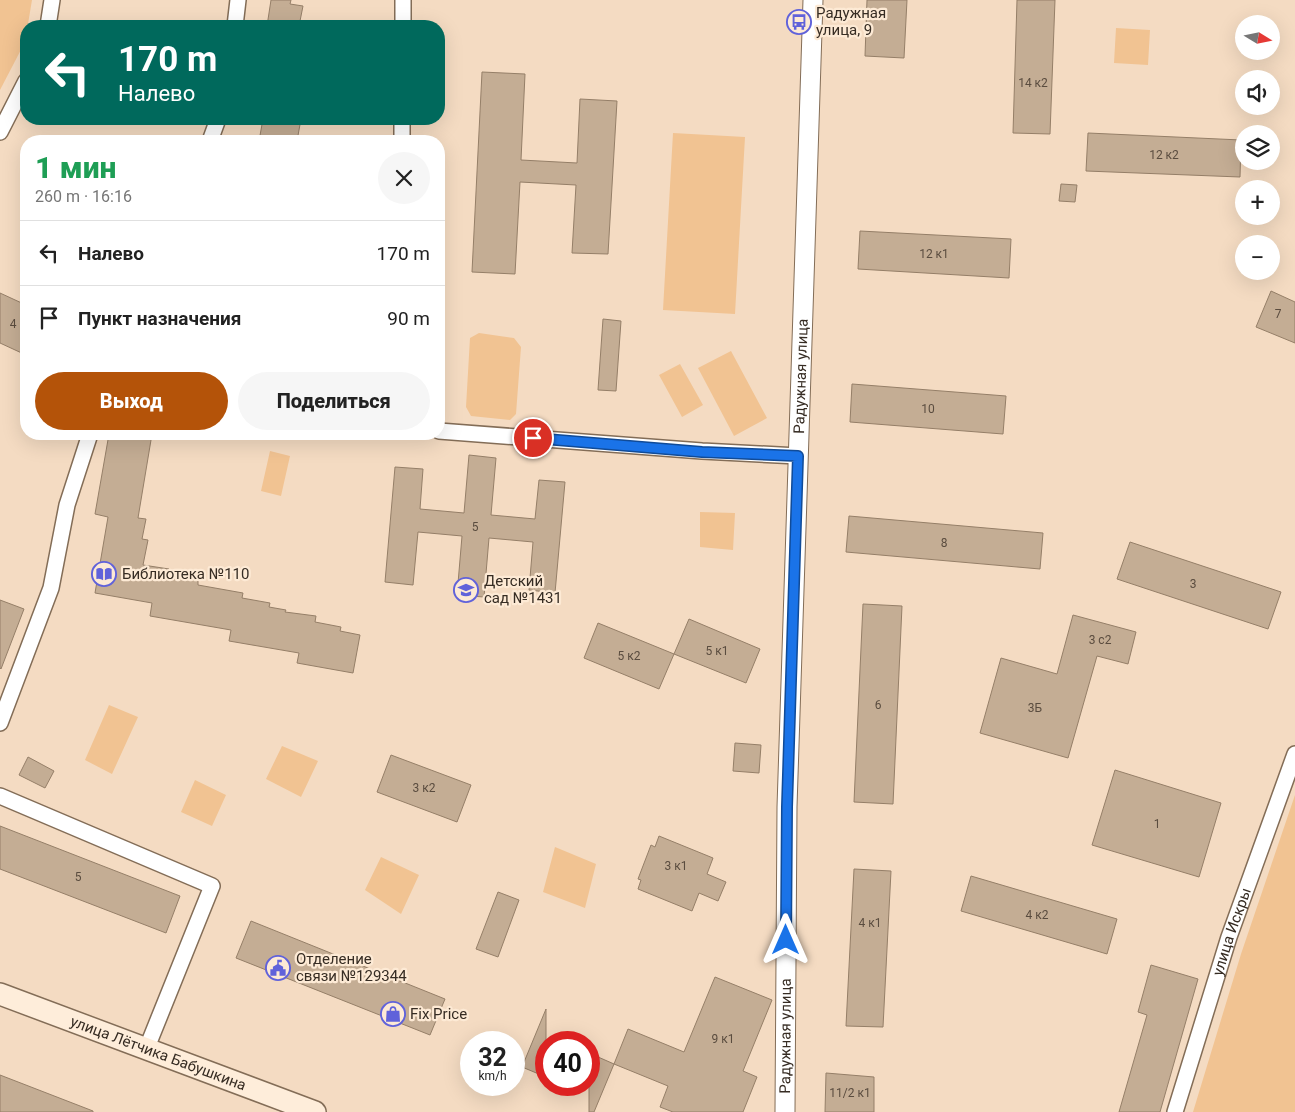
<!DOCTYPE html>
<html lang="ru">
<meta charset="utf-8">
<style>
body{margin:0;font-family:Roboto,sans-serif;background:#f6f6f6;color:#222;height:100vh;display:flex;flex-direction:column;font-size:19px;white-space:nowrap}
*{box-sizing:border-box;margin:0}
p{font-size:16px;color:#767676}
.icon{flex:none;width:28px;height:28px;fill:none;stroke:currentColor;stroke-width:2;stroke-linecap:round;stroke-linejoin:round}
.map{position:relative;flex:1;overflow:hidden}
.panel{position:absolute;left:20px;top:135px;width:425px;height:305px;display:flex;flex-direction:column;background:#fff;border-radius:20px;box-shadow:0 5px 20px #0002}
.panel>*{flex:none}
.top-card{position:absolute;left:20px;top:20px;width:425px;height:105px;border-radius:20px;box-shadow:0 5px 20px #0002;background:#00695c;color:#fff;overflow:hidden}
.needle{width:32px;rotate:100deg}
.controls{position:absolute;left:1235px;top:15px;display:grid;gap:10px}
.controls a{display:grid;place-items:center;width:45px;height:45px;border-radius:50%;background:#fff;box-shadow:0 5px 20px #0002;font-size:25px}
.speed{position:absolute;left:460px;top:1031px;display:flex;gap:10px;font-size:25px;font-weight:700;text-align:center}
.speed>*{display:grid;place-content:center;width:65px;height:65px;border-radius:50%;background:#fff;box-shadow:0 5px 20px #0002;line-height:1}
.speed small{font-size:12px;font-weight:400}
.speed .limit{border:8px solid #d22;background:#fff;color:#111}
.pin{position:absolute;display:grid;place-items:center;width:42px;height:42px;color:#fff;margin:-21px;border:2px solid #fff;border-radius:50%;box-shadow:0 1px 5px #0007}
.me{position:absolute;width:55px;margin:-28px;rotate:0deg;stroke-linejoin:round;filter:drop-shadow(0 0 4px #0008)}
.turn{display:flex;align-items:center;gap:18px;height:105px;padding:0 15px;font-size:22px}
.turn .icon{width:65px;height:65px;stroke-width:2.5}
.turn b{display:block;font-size:35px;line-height:42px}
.round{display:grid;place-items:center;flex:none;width:52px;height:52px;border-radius:26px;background:#f6f6f6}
.headline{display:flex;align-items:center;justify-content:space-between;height:85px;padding:0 15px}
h1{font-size:30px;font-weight:800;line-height:38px;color:#1e9e55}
.button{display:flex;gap:10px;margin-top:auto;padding:10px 15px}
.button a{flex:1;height:58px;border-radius:30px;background:#b45309;color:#fff;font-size:20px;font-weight:800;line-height:58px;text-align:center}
.button a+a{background:#f6f6f6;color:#222}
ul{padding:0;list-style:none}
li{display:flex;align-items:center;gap:15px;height:65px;padding:0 15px;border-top:1px solid #e0e0e0}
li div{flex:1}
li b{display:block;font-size:19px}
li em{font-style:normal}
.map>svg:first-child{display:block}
</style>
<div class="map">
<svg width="1295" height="1112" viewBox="0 0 1295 1112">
<rect width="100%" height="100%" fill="#f4dbc2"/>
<path fill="#f1c392" d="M 0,0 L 32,0 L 25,42 L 0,90 Z
M 1116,28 L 1150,30 L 1148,65 L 1114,63 Z
M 673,133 L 745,137 L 735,314 L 663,310 Z
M 479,333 L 514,338 L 521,347 L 516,414 L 510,420 L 471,416 L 466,407 L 470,338 Z
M 731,351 L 767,418 L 734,436 L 698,368 Z
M 680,364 L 703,405 L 682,417 L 659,375 Z
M 270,451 L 290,456 L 281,496 L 261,491 Z
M 700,512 L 735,513 L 733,550 L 700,547 Z
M 109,705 L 138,717 L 112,774 L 85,760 Z
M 282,746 L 318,761 L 301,797 L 266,779 Z
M 195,780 L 226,795 L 212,826 L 181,812 Z
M 1295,795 L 1295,1112 L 1193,1112 L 1241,954 Z
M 555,847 L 596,864 L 585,908 L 543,892 Z
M 381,857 L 419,875 L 401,914 L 365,890 Z"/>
<path fill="#c4ad94" stroke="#957f68" d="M 271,0 L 291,0 L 290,4 L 303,6 L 299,26 L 267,26 Z
M 867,0 L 907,0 L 904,58 L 865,56 Z
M 1017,0 L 1055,0 L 1050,134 L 1013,133 Z
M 482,72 L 525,74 L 521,160 L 577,163 L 580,99 L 617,101 L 608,254 L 572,253 L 576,185 L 520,182 L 515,274 L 472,272 Z
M 263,119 L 301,119 L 297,141 L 259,141 Z
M 1088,133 L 1241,140 L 1240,177 L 1086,171 Z
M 1061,184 L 1077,185 L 1075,202 L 1059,201 Z
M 860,231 L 1011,239 L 1009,278 L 858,269 Z
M 1271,291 L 1295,302 L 1295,343 L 1256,327 Z
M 0,293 L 26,305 L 26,355 L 0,343 Z
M 603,319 L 621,321 L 616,391 L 598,390 Z
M 852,384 L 1006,396 L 1003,434 L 850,422 Z
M 109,434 L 152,434 L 138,518 L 146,519 L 142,539 L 148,540 L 143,565 L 169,569 L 168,574 L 198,580 L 198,585 L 243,593 L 242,598 L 270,603 L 269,607 L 286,610 L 285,612 L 316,616 L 315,622 L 341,627 L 340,631 L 360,635 L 353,673 L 297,663 L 299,653 L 229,641 L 231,630 L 150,616 L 152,603 L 95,593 L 108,517 L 95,514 Z
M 469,455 L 496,458 L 491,515 L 535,519 L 539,480 L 565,482 L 555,593 L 529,590 L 533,542 L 489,538 L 484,597 L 457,595 L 462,536 L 418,532 L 413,585 L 385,582 L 395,467 L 423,469 L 420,509 L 464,513 Z
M 849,516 L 1043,533 L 1040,569 L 846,552 Z
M 1130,542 L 1281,592 L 1268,629 L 1117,579 Z
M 0,600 L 24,609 L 1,669 L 0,668 Z
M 863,604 L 902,606 L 893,804 L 854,802 Z
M 1073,615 L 1136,632 L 1128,664 L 1097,656 L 1068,758 L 980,733 L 1001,658 L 1057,674 Z
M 689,619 L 760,649 L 746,683 L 674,654 Z
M 598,623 L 674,654 L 659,689 L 584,658 Z
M 735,743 L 761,745 L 759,773 L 733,771 Z
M 391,755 L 471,785 L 457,822 L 377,792 Z
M 28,757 L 54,771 L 45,788 L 19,775 Z
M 1115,770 L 1221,803 L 1199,877 L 1092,845 Z
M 0,826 L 180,896 L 166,933 L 0,869 Z
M 659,836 L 713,858 L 707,874 L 726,882 L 718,901 L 699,893 L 692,911 L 638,889 L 641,880 L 638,879 L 651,845 L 655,847 Z
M 854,869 L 891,871 L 883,1027 L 846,1026 Z
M 971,876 L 1117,919 L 1107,954 L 961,911 Z
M 498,892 L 519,900 L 498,957 L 476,949 Z
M 251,921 L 445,999 L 430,1035 L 236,958 Z
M 1151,965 L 1198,979 L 1160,1112 L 1119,1112 L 1147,1015 L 1138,1012 Z
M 715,977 L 772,1000 L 743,1071 L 757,1077 L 743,1112 L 673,1112 L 660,1107 L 668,1086 L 614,1064 L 628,1029 L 684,1052 Z
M 546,1009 L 546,1077 L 522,1067 Z
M 589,1053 L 614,1064 L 594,1112 L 589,1112 Z
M 826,1073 L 874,1077 L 874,1112 L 825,1112 Z
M 0,1075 L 93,1111 L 93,1112 L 0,1112 Z"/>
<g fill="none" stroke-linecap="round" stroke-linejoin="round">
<defs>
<g id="minor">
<path d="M 48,26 L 52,0"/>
<path d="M 235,26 L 238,0"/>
<path d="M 403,26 L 403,0"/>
<path d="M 0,132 L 26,81"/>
<path d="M 210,141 L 218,119"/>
<path d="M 402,141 L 402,119"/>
<path d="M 439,431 L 702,451 L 798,456"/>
<path d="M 0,723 L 51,588 L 67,505 L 90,434"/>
<path d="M 0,796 L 212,886 L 146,1050"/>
<path id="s1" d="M 1175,1112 L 1229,937 L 1295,754"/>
</g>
<g id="tertiary">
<path id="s2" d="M 785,1112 L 787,807 L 813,0"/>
</g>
<g id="secondary">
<path id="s3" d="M 0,994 L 315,1112"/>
</g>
</defs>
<use href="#minor" stroke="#836d57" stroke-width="18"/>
<use href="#tertiary" stroke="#836d57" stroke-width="21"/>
<use href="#secondary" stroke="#836d57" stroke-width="24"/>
<use href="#minor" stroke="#fff" stroke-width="15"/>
<use href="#tertiary" stroke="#fff" stroke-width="19"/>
<use href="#secondary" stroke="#feedda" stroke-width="21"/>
</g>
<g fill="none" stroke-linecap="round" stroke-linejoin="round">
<defs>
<path id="route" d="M 533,438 L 702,452 L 798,456 L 787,807 L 786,940"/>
</defs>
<use href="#route" stroke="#114b97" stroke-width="12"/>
<use href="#route" stroke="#1a73e8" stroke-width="9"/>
</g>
<defs>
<symbol id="bus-ring" viewBox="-11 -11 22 22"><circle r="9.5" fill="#fdead5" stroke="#6062da" stroke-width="1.5"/><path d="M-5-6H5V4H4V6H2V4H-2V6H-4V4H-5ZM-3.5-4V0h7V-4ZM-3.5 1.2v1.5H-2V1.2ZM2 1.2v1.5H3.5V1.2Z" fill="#6062da"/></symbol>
<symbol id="library-ring" viewBox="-11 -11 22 22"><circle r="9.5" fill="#fdead5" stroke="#6062da" stroke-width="1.5"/><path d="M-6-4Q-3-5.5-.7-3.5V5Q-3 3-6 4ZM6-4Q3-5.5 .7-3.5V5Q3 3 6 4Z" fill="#6062da"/></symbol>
<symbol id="school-ring" viewBox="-11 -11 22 22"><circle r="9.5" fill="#fdead5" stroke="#6062da" stroke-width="1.5"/><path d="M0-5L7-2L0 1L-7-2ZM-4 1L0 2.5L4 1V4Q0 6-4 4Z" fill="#6062da"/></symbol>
<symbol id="civic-ring" viewBox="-11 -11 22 22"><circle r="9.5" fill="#fdead5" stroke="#6062da" stroke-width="1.5"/><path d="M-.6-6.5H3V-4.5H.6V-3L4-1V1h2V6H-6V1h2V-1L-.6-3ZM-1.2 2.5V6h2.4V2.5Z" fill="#6062da"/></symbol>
<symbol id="shop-ring" viewBox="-11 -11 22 22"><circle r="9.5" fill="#fdead5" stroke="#6062da" stroke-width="1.5"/><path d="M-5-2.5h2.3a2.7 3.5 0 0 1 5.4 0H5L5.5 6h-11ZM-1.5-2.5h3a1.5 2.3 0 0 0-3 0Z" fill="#6062da"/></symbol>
</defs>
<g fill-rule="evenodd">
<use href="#bus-ring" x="785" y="8" width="28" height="28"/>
<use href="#library-ring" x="90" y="560" width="28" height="28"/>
<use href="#school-ring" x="452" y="576" width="28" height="28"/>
<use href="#civic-ring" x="264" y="954" width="28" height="28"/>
<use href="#shop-ring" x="379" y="1000" width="28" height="28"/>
</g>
<g text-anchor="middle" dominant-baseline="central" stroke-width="4.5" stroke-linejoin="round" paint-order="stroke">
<g font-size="12" fill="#5a4c3f">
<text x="1033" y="83">14 к2</text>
<text x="1164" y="155">12 к2</text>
<text x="934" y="254">12 к1</text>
<text x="1278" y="314">7</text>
<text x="13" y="324">4</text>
<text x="928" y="409">10</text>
<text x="475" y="527">5</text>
<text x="944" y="543">8</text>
<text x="1193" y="584">3</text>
<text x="1100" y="640">3 с2</text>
<text x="717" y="651">5 к1</text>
<text x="629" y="656">5 к2</text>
<text x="878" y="705">6</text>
<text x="1035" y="708">3Б</text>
<text x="424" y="788">3 к2</text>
<text x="1157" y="824">1</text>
<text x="676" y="866">3 к1</text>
<text x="78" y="877">5</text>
<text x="1037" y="915">4 к2</text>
<text x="870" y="923">4 к1</text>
<text x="723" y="1039">9 к1</text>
<text x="850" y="1093">11/2 к1</text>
</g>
<g font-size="15" fill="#362c23" stroke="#fdead5" text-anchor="start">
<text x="816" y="13">Радужная<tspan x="816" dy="17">улица, 9</tspan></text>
<text x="122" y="574">Библиотека №110</text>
<text x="484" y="581">Детский<tspan x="484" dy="17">сад №1431</tspan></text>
<text x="296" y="959">Отделение<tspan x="296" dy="17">связи №129344</tspan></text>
<text x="410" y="1014">Fix Price</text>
</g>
<g font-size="15" fill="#362c23" stroke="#fdead5">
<text stroke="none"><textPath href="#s2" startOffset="736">Радужная улица</textPath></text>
<text stroke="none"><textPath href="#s1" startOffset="189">улица Искры</textPath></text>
<text stroke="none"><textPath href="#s2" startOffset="76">Радужная улица</textPath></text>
<text stroke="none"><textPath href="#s3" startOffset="169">улица Лётчика Бабушкина</textPath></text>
</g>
</g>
</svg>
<div class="controls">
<a><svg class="needle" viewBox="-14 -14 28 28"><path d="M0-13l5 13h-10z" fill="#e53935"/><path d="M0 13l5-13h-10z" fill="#767676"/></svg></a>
<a><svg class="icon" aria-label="sound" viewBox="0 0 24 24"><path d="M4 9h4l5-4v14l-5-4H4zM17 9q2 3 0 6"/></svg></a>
<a><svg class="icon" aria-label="layers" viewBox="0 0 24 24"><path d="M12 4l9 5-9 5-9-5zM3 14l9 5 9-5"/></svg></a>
<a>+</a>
<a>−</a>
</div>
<div class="speed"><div>32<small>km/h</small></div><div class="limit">40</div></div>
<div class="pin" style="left:533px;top:438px;background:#d93025"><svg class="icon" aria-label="arrive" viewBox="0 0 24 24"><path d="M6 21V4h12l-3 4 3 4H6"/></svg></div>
<svg class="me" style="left:786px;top:940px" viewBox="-20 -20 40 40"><path d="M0-17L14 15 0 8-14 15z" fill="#1a73e8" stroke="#fff" stroke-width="4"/></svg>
<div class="top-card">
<div class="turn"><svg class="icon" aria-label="left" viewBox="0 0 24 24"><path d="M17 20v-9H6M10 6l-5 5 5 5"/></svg><div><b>170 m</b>Налево</div></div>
</div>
<section class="panel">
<div class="headline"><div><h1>1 мин</h1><p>260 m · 16:16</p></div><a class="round"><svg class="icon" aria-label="close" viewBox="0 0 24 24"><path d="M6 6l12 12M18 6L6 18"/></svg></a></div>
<ul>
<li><svg class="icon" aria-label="left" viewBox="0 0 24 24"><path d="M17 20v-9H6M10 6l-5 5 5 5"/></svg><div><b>Налево</b></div><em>170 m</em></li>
<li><svg class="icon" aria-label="arrive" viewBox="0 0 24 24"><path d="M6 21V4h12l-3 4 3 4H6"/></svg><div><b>Пункт назначения</b></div><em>90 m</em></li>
</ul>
<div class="button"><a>Выход</a><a>Поделиться</a></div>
</section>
</div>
